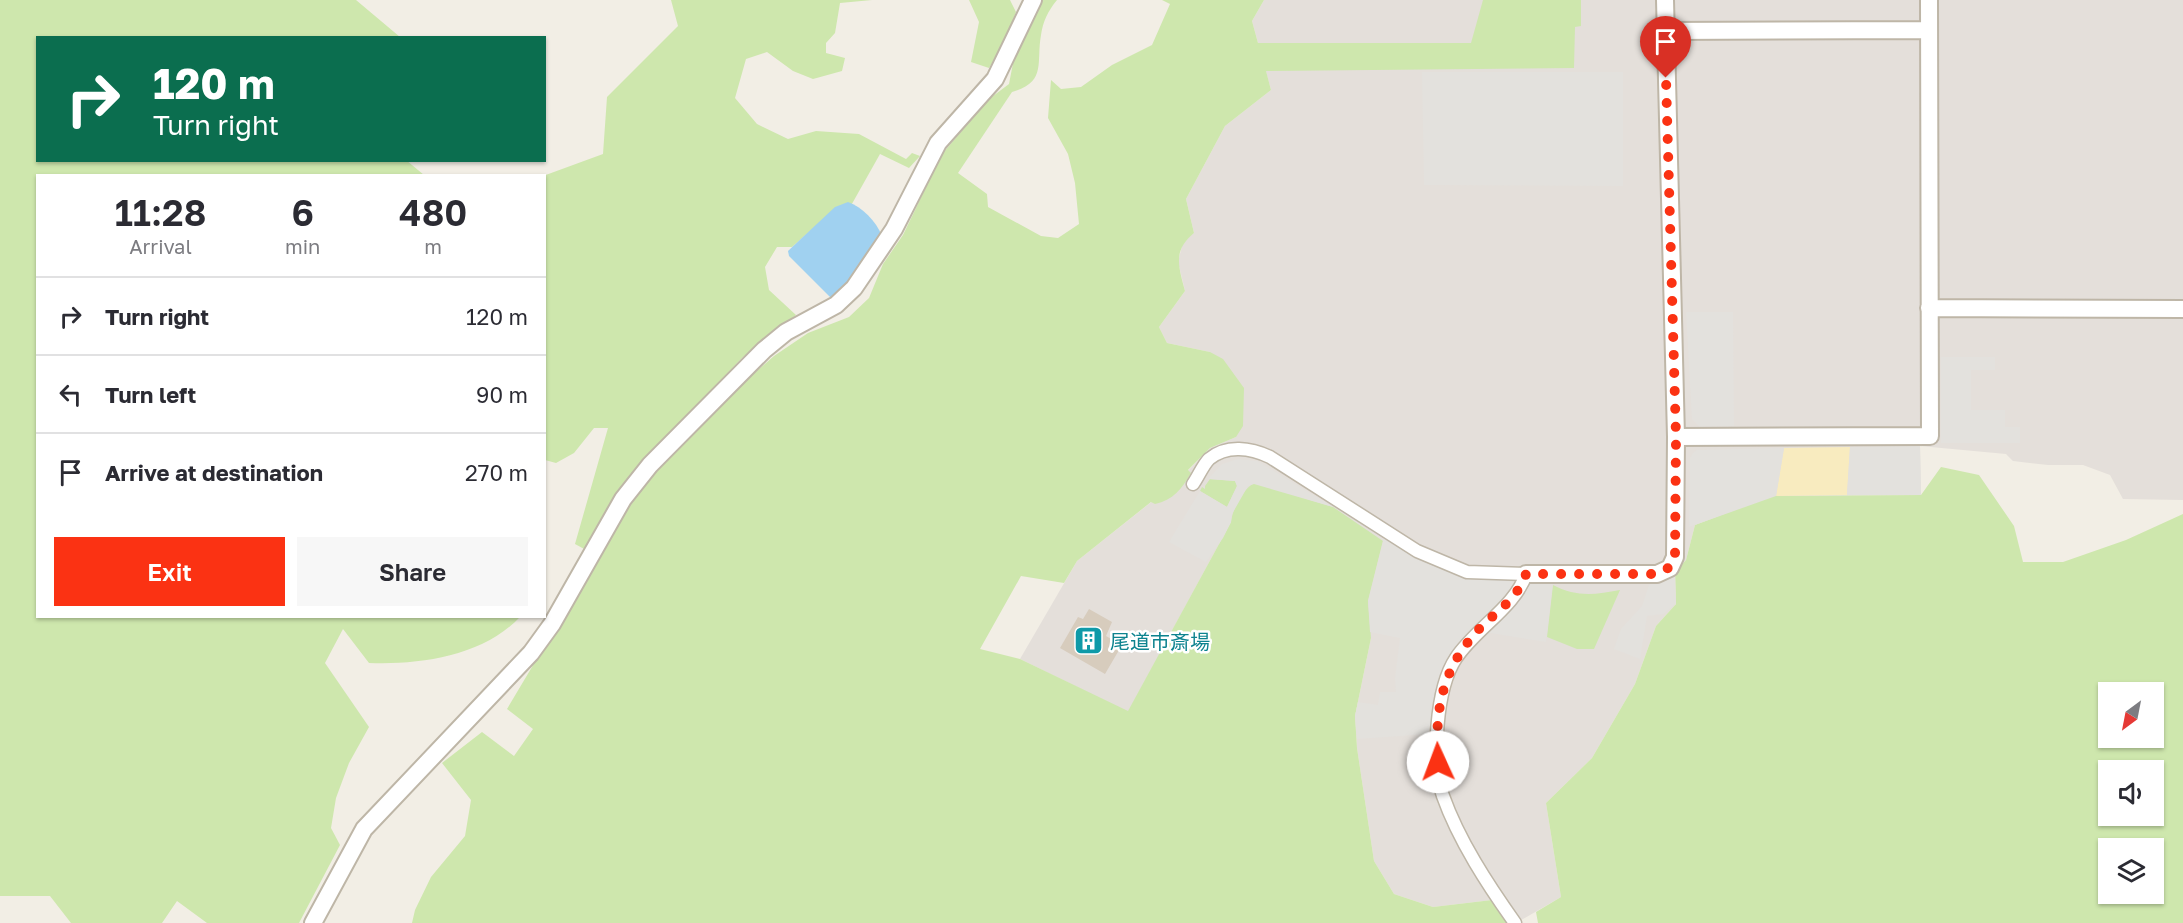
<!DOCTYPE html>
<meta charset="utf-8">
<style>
body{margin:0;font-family:"Golos Text","Noto Sans JP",sans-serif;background:#f7f7f7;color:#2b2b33;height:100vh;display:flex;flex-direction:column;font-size:22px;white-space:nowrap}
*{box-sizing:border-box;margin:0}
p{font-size:20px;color:#7c7c81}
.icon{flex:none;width:33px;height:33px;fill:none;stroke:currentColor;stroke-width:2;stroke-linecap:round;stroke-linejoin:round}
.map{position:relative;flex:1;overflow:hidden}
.side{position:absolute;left:36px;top:174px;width:510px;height:444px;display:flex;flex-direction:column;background:#fff;border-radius:0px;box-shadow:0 2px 4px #0004}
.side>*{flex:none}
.guide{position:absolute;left:36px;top:36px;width:510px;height:126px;border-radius:0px;box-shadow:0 2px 4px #0004;background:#0b6e4f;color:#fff;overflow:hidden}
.needle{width:39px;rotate:212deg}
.controls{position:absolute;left:2098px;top:682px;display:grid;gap:12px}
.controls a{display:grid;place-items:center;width:66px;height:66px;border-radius:0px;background:#fff;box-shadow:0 2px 4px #0004;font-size:30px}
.pin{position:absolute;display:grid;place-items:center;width:51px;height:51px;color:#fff;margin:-62px -26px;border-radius:50% 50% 50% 0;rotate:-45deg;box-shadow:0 0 6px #0007}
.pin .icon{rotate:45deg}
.me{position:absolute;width:66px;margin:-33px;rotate:358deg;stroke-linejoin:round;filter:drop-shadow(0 0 4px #0008)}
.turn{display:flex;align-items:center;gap:21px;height:126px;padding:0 18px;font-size:27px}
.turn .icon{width:78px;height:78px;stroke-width:2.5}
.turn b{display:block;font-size:42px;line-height:51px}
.eta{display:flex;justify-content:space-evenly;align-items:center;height:102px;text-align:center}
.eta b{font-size:36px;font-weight:600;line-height:42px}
.primary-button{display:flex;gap:12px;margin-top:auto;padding:12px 18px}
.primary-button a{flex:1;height:69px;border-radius:0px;background:#fb3213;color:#fff;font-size:24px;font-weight:600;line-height:69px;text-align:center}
.primary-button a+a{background:#f7f7f7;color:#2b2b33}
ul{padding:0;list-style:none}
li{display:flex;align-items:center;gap:18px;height:78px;padding:0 18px;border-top:2px solid #e1e1e2}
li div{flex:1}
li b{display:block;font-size:22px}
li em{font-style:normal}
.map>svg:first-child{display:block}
</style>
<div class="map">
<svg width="2183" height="923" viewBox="0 0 2183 923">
<rect width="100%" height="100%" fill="#f2eee5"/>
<path fill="#e4dfda" d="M 1264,0 L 2183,0 L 2183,500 L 2123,499 L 2110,475 L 2083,465 L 2048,465 L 2013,461 L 2006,454 L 1920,446 L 1921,495 L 1771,496 L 1695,525 L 1686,560 L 1675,572 L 1676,604 L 1656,626 L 1635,684 L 1592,758 L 1546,803 L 1561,897 L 1516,923 L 1508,923 L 1492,900 L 1433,907 L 1394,894 L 1374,861 L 1357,748 L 1355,716 L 1371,638 L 1231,522 L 1128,712 L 1020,659 L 1077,561 L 1179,480 L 1210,448 L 1236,437 L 1210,352 L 1167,343 L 1159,327 L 1185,291 L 1178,262 L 1183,242 L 1194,233 L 1186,199 L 1225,126 L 1271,90 L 1252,21 Z"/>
<path fill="#cee7ad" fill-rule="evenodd" d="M 0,0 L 356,0 L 400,37 L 38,38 L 38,160 L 406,160 L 424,175 L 38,176 L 38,616 L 520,617 C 483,656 421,665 369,663 L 343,629 L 325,663 L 369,727 L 349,763 L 336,798 L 331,828 L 340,845 L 299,923 L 207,923 L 177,901 L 162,923 L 71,923 L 50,896 L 0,896 Z
M 671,0 L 872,0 L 840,3 L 835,33 L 826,43 L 826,53 L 845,58 L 842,71 L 813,79 L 793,71 L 767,52 L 746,59 L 735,98 L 757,124 L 788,139 L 816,131 L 859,134 L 906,159 L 912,153 L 920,156 L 909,168 L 880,154 L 844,218 L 810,231 L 792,247 L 777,247 L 765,267 L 769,290 L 796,315 L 742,358 L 644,461 L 586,550 L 575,544 L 608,428 L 594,428 L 574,453 L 556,463 L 545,460 L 544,176 L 543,176 L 603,154 L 607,97 L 678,26 Z
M 969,0 L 1010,0 L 1016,12 L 1002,47 L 989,68 L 971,62 L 979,22 Z
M 1039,0 L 1057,0 C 1048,11 1043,21 1041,35 C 1036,63 1047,82 1012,92 L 958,173 L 987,194 L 988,207 L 1041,236 L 1058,238 L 1079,224 L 1075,183 L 1068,154 L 1048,118 L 1051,80 L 1061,89 L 1081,87 L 1112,65 L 1152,45 L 1170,4 L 1162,0 L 1264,0 L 1252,21 L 1258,43 L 1471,43 L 1483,0 L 1581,0 L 1581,26 L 1575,27 L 1574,68 L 1266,71 L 1271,90 L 1225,126 L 1186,199 L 1194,233 C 1172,251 1179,267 1185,291 L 1159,327 L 1167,343 L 1210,352 L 1223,359 L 1244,388 L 1243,426 L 1236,437 L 1210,448 L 1188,470 L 1191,473 C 1182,489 1173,500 1155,504 L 1151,502 L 1077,561 L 1064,583 L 1021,576 L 980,649 L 1020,659 L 1128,711 L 1231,522 C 1232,510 1243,489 1254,483 L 1333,507 L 1383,541 L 1368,601 L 1371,638 L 1355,716 L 1357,748 L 1374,861 L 1394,894 L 1433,907 L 1492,900 L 1508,923 L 412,923 L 415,910 L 431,877 L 465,836 L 471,800 L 442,763 L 482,732 L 514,756 L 533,729 L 507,709 L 635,494 L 737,388 L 774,356 L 808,333 L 849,317 L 869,298 L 883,264 L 903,235 L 942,154 L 989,99 L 1009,84 L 1014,58 Z
M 1941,467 L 1979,475 L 2014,526 L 2023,562 L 2063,562 L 2126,540 L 2183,514 L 2183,923 L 1538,923 L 1536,912 L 1561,897 L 1546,803 L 1592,758 L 1635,684 L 1656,626 L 1676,604 L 1675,572 L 1686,560 L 1695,525 L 1771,496 L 1921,495 ZM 2109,693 L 2154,693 L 2154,738 L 2109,738 ZM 2109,771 L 2154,771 L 2154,816 L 2109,816 ZM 2109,849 L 2154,849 L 2154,894 L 2109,894 Z
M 1210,479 L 1235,481 L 1237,486 L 1227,507 L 1200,491 L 1202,487 L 1205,489 L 1205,486 Z
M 1553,585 C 1576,597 1594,595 1620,590 L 1594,649 L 1577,649 L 1547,637 Z"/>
<path fill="#f8ebbf" d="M 1850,447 L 1847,495 L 1776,496 L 1784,448 Z"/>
<path fill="#e3e1dd" d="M 1422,72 L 1623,72 L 1623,186 L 1424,185 Z
M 1686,312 L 1733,312 L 1734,426 L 1700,427 L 1692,419 Z
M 1995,357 L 1995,370 L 1971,370 L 1971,410 L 2005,410 L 2005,427 L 2020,427 L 2020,443 L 1941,443 L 1941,357 Z
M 1920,446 L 1921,495 L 1847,495 L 1850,447 Z
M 1784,448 L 1776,496 L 1689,527 L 1690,458 L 1693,453 L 1697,450 Z
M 1238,459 L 1257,461 L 1333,507 L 1254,484 L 1248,486 L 1232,514 L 1231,522 L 1223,538 L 1206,562 L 1169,542 L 1200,491 L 1227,507 L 1237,486 L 1235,481 L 1208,479 L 1222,464 Z
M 1384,537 L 1423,560 L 1457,575 L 1514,582 L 1507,596 L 1456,648 L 1437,689 L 1428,734 L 1357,739 L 1355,716 L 1358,702 L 1378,705 L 1380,692 L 1396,692 L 1395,678 L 1400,638 L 1370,632 L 1368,601 Z
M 1675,572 L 1676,604 L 1663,614 L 1647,616 L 1640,659 L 1614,649 L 1621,629 L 1642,606 L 1649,585 L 1655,579 Z
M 1530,582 L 1553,582 L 1546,642 L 1484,632 L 1525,591 Z"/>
<path fill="#a0d1f0" d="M 848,202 C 862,207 876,221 882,236 L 860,269 L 831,298 L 789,256 L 788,251 L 835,207 Z"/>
<path fill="#d7ccbd" d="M 1089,609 L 1112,622 L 1106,636 L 1122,645 L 1105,674 L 1060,648 L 1078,617 L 1083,619 Z"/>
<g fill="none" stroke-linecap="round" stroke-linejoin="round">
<defs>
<path id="minor" d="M 1193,484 C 1198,477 1203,465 1209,459 C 1227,444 1251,448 1270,457 L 1417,551 L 1467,572 L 1526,574 C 1516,606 1475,629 1456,658 C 1436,688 1431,762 1443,796 C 1459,841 1488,885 1515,923"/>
<path id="tertiary" d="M 1665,31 L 1928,30
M 1929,308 L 2183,309
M 1676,437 L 1930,436 L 1929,0
M 1526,574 L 1657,574 L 1670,568 L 1675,557 L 1676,437 L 1665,0
M 313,923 L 364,829 L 531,653 L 552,624 L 623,499 L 650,465 L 764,350 L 786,332 L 836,305 L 854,288 L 894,229 L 938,143 L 995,79 L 1033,0"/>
</defs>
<use href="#minor" stroke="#beb6a7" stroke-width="15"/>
<use href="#tertiary" stroke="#beb6a7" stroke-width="20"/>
<use href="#minor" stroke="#fff" stroke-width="12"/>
<use href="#tertiary" stroke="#fff" stroke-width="16"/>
</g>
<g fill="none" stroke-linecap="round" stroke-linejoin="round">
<path stroke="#fb3213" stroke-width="10" stroke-dasharray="0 18" d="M 1438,762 C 1434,706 1444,663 1485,623 C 1501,609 1519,595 1526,574 L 1657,574 L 1670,567 L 1675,557 L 1676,437 L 1666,78"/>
</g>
<defs>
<symbol id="building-square" viewBox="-11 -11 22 22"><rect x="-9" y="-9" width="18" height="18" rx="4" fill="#0f9aa8" stroke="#fff"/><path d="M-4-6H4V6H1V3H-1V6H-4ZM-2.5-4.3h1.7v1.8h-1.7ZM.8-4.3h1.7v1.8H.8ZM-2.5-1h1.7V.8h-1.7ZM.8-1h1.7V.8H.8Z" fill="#fff"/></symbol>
</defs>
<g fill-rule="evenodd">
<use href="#building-square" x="1072" y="624" width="33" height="33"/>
</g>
<g text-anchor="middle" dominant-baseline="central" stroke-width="5" stroke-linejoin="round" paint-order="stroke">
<g font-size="20" fill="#0d838f" stroke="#fff" text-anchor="start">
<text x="1110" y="641">尾道市斎場</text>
</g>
</g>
</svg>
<div class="controls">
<a><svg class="needle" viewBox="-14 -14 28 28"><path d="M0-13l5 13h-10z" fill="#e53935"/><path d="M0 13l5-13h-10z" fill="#7c7c81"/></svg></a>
<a><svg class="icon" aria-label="sound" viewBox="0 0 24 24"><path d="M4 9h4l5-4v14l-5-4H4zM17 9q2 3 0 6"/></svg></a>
<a><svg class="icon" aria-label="layers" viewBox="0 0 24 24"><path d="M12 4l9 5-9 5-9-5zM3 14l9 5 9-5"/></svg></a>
</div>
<div class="pin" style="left:1666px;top:78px;background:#d93025"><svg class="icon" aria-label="arrive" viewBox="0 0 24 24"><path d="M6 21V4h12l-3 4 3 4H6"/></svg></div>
<svg class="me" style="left:1438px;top:762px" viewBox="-20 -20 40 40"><circle r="19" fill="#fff"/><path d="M0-13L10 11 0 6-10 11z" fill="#fb3213"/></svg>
<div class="guide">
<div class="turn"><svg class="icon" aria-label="right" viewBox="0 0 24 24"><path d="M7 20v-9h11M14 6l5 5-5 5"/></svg><div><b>120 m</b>Turn right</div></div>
</div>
<section class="side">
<div class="eta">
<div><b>11:28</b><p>Arrival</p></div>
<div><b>6</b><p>min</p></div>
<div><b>480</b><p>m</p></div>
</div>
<ul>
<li><svg class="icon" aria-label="right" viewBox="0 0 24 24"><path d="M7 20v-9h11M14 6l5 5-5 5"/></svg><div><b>Turn right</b></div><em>120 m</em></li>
<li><svg class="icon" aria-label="left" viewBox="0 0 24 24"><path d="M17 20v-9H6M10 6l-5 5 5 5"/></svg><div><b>Turn left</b></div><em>90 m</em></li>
<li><svg class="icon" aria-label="arrive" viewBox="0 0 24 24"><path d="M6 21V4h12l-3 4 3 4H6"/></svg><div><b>Arrive at destination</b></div><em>270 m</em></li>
</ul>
<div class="primary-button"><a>Exit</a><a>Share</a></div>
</section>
</div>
